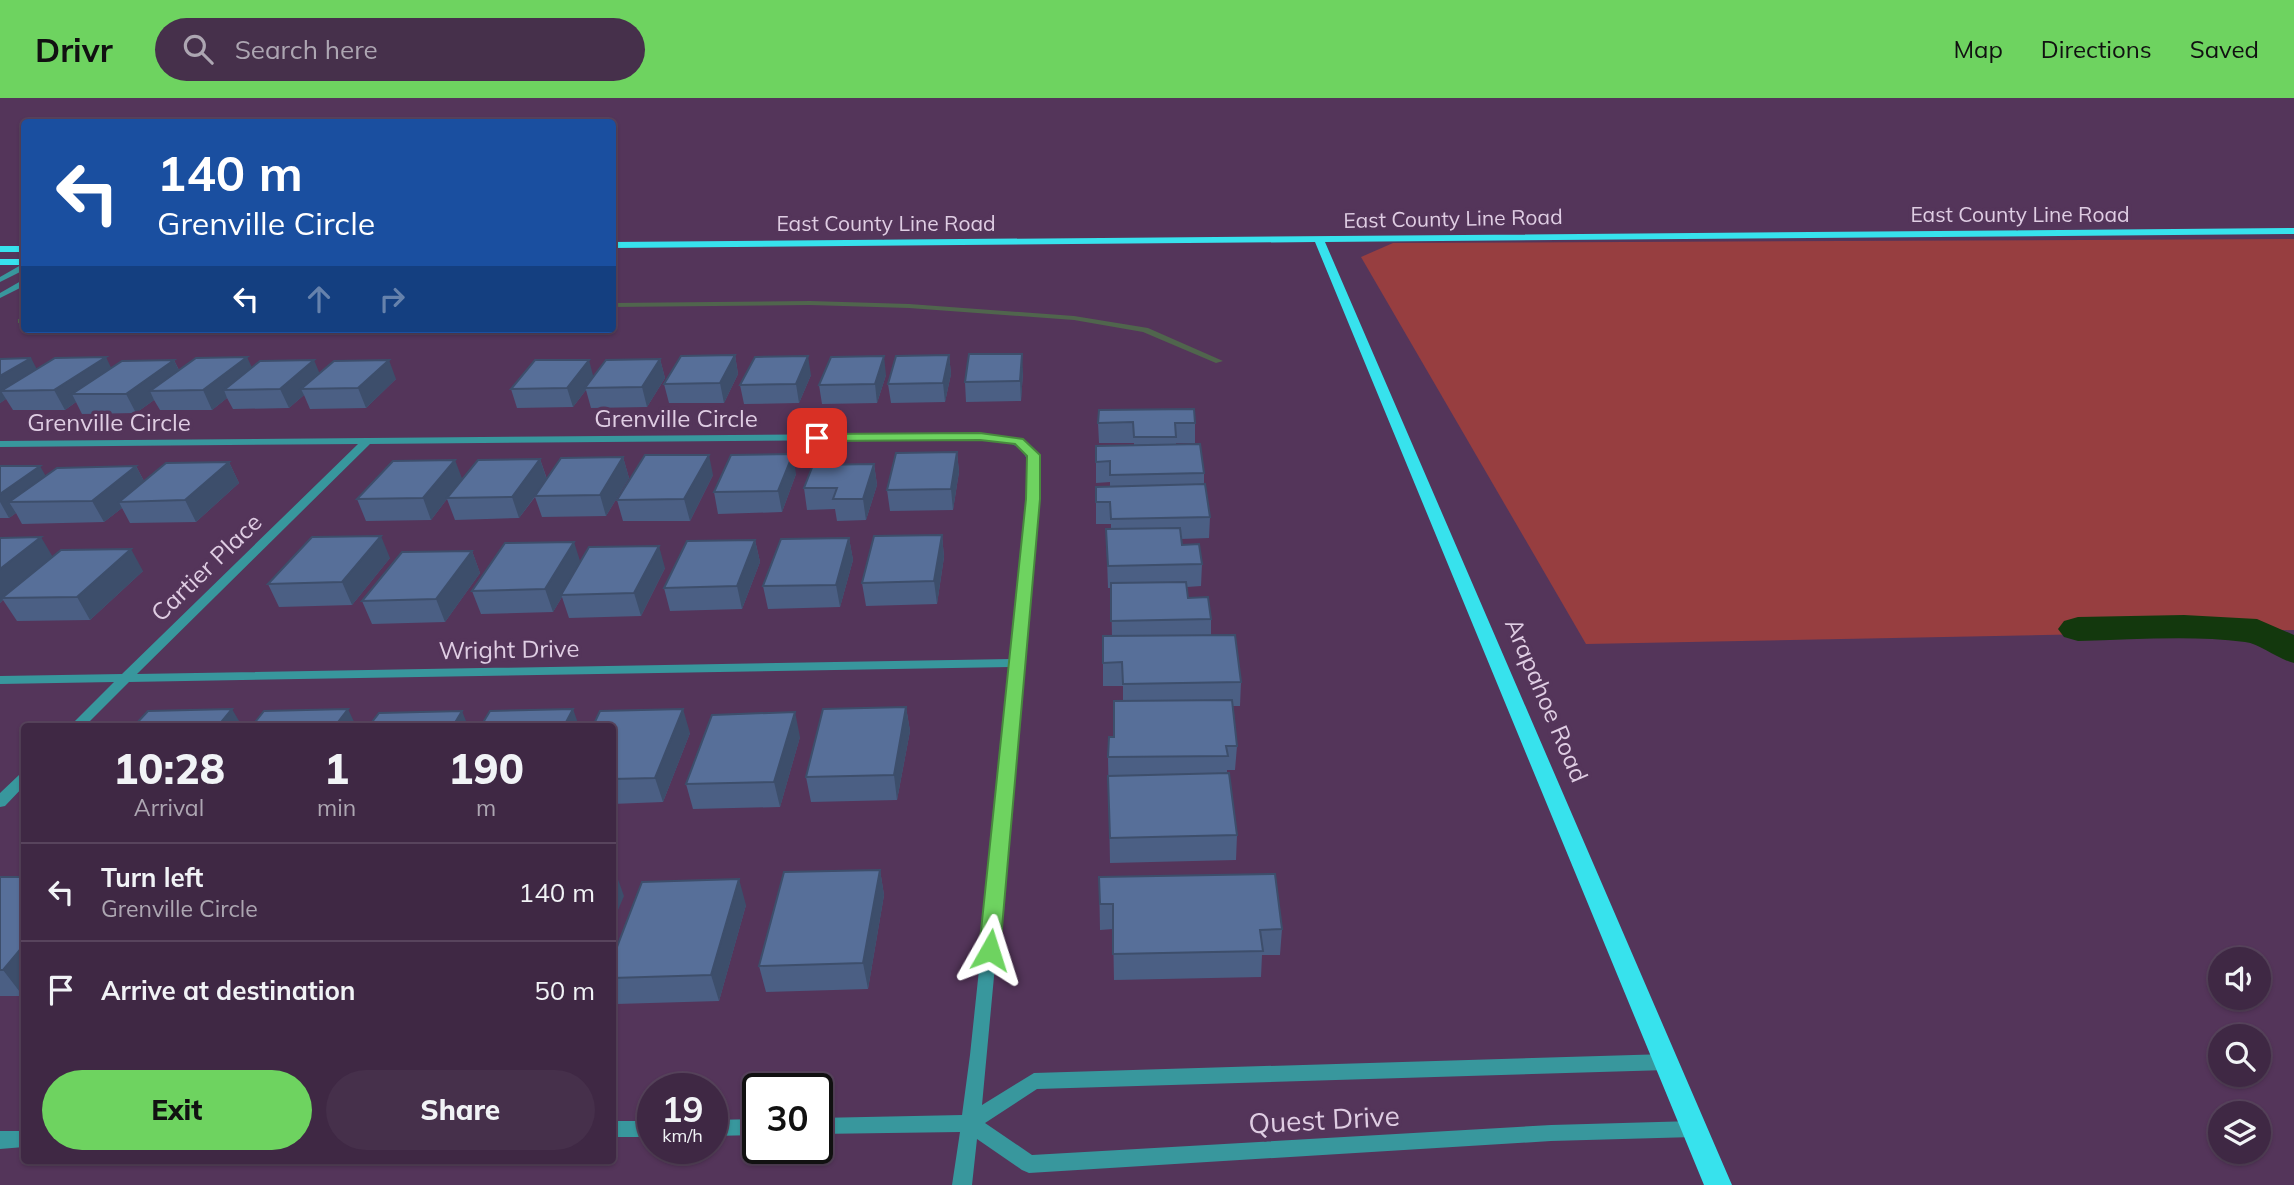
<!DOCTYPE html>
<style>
body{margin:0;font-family:Mulish,sans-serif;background:#46304b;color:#f1f3f6;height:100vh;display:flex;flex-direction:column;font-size:26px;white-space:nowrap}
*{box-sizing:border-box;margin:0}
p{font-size:23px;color:#ada6b2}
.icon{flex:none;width:38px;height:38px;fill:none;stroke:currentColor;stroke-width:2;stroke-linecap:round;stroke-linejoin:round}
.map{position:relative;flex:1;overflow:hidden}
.panel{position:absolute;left:21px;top:625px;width:595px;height:441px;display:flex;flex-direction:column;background:#3f2844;border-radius:7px;box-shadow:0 2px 5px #0004,0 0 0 2px #58445d}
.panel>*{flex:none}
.banner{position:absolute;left:21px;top:21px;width:595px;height:214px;border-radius:7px;box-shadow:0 2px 5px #0004,0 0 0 2px #58445d;background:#1a4fa0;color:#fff;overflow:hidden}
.fabs{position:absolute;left:2208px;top:849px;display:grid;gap:14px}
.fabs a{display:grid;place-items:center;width:63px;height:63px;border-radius:50%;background:#3f2844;box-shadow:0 2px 5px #0004,0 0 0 2px #58445d;font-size:35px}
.speed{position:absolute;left:637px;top:975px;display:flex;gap:14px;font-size:35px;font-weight:700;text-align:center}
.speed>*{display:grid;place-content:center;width:91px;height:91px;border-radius:50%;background:#3f2844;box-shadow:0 2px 5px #0004,0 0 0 2px #58445d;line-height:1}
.speed small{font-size:18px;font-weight:400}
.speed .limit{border:4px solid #111;border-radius:10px;background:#fff;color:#111}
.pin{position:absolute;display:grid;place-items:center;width:60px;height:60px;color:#fff;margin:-30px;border-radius:14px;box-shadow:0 4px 10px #0006}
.me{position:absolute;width:77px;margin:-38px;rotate:6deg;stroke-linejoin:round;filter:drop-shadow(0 0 5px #0008)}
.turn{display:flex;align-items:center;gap:24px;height:147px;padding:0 21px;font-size:32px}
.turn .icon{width:91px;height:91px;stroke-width:2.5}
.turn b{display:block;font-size:49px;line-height:60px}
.lanes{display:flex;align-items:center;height:66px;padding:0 21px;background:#0003;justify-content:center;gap:35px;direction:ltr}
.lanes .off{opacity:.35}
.eta{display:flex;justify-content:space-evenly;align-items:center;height:119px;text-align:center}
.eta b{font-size:42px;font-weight:800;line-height:49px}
.cta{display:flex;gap:14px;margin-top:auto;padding:14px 21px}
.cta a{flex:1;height:80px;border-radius:42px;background:#6ed360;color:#111;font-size:28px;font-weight:800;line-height:80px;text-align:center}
.cta a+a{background:#46304b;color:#f1f3f6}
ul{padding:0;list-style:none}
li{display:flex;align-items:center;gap:21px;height:98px;padding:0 21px;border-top:2px solid #58445d}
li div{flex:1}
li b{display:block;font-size:26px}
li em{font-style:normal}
header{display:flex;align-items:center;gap:42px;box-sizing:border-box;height:98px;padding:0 35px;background:#6ed360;color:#111}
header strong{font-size:33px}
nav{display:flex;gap:38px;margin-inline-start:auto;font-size:24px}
.search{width:490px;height:63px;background:#46304b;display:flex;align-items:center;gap:18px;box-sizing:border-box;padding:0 24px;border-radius:38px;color:#ada6b2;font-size:26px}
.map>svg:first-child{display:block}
</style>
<header>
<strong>Drivr</strong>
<div class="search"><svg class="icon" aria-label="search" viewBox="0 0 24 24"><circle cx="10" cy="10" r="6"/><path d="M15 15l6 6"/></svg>Search here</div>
<nav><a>Map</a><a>Directions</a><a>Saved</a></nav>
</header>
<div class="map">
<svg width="2294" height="1087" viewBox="0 0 2294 1087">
<rect width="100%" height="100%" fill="#54355a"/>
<path fill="#973e40" d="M 2294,141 L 2294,532 L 1586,546 L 1361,159 L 1393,145 Z"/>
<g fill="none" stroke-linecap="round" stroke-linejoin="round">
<path fill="#50654d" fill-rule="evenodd" d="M 810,203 L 909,206 L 1074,218 L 1148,230 L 1223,263 L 1216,265 L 1143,234 L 1074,222 L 909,210 L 810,207 L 612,209 L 612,205 Z
M 18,221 L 24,221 L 24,225 L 18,225 Z"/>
<path fill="#13380d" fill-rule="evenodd" d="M 2184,517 L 2257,521 L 2294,537 L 2294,565 C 2277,561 2261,546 2245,544 C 2190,537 2133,542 2078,543 L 2064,539 L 2058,531 L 2064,523 L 2078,519 Z"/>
<path fill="#38979d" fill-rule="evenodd" d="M 21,167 L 24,167 L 24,172 L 0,184 L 0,179 Z
M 21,183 L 24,183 L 24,188 L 0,200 L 0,195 Z
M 980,335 C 1012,339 1033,338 1041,374 L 1024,563 L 1025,565 L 1023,568 L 982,1007 L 1034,975 L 1667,956 L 1673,959 L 1676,964 L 1673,969 L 1667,972 L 1037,991 L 985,1025 L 1032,1057 L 1551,1027 L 1694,1023 L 1701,1025 L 1703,1031 L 1701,1037 L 1694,1039 L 1551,1043 L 1029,1075 L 1022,1072 L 977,1041 L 972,1087 L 952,1087 L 960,1034 L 817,1036 L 817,1020 L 962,1017 L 970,957 L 1011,569 L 129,584 L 85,628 L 70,628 L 114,584 L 0,586 L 0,578 L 122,576 L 358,346 L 0,349 L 0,343 ZM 980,341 C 1008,344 1024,342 1031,374 L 1011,561 L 137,576 L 370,346 Z
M 24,675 L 24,688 L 5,708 L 0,709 L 0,695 L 19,677 Z
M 758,1021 L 758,1037 L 712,1038 L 712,1022 Z
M 612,1023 L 653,1023 L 653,1039 L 612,1039 Z
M 0,1033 L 24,1033 L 24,1049 L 0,1051 Z"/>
<path fill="#37e2ed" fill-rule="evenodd" d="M 2294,130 L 2294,136 L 1325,144 L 1732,1087 L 1704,1087 L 1315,144 L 612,150 L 612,144 Z
M 0,148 L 24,148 L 24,154 L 0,154 Z
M 0,161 L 24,161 L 24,167 L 0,167 Z"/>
</g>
<path fill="#4b5f84" d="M 735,257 L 738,276 L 724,305 L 669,305 L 664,286 Z
M 949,257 L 951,276 L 945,304 L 891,305 L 888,286 Z
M 0,261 L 37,271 L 111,270 L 174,262 L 179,272 L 252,270 L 396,281 L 366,310 L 310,311 L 304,297 L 289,310 L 233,311 L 227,300 L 212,312 L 160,312 L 154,302 L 136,315 L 82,316 L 76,304 L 65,312 L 13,312 L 6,301 L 0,305 Z
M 660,261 L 665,280 L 647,309 L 591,310 L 586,292 L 573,309 L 517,310 L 511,291 L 594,279 Z
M 1023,274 L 1021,303 L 966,304 L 965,284 Z
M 811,277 L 799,305 L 744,306 L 740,287 Z
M 886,277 L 877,305 L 822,306 L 819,287 Z
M 1098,325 L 1195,325 L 1195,345 L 1176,345 L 1176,346 L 1204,375 L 1204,386 L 1210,419 L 1209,440 L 1181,441 L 1182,447 L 1202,466 L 1201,488 L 1187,489 L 1188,500 L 1211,521 L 1211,537 L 1241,584 L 1240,608 L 1233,608 L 1237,648 L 1235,672 L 1227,672 L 1227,675 L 1237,737 L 1236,762 L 1110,765 L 1108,659 L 1123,603 L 1123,588 L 1103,588 L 1103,565 L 1112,538 L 1111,490 L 1108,490 L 1106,431 L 1111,431 L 1111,426 L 1096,426 L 1096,389 L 1110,388 L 1110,384 L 1096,385 L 1096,348 L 1134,347 L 1134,345 L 1099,345 Z
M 957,354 L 959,374 L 953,412 L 890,413 L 887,392 Z
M 623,359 L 629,380 L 606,418 L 542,419 L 535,399 L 519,420 L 455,422 L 447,401 L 431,422 L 366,423 L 357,401 L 462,382 L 540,361 L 547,381 Z
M 229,364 L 239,385 L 196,424 L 130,425 L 122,410 L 104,424 L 22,426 L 16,415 L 9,420 L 0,420 L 0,368 L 46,378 L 136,368 L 144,383 Z
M 874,366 L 877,387 L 866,422 L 837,423 L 835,411 L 807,412 L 804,390 Z
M 796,376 L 782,414 L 718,416 L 714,394 Z
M 713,377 L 690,423 L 623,423 L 617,402 Z
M 942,437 L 944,459 L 937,506 L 866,508 L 862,485 Z
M 0,440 L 53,459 L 143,473 L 90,522 L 17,523 L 3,502 L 0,505 Z
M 849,440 L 853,462 L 840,509 L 768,511 L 763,488 Z
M 755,442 L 760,464 L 742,511 L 670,513 L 664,490 Z
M 472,453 L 480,475 L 445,524 L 372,526 L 362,503 Z
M 390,460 L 352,507 L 279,509 L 268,486 Z
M 581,464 L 665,470 L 641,518 L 569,520 L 562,499 L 553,514 L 481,516 L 472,493 Z
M 906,609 L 910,633 L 897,702 L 811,704 L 806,679 Z
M 612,628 L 690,635 L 663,704 L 612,706 Z
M 800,639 L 780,709 L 693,711 L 686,686 Z
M 880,772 L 884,797 L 868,891 L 766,894 L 759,868 Z
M 0,779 L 24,779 L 24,896 L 23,898 L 0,898 Z
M 1099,779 L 1282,831 L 1280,857 L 1262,857 L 1261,879 L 1114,882 L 1113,831 L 1100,832 Z
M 746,807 L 719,903 L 616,906 L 612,897 L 612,862 Z"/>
<path fill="#3d4e6b" d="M 1022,256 L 1023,274 L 1021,303 L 1020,283 Z
M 735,257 L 738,276 L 724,305 L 720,285 Z
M 949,257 L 951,276 L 945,304 L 943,285 Z
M 808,258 L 811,277 L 799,305 L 796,286 Z
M 884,258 L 886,277 L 877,305 L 875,286 Z
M 106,259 L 115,278 L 72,296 L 76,304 L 65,312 L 54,292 Z
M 247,259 L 256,278 L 224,292 L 227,300 L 212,312 L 203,292 Z
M 31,260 L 41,279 L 1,293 L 6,301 L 0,305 L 0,278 Z
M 660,261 L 665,280 L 647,309 L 642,289 Z
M 174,262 L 183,281 L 150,293 L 154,302 L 136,315 L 126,296 Z
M 314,262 L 322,281 L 301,291 L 304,297 L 289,310 L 280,291 Z
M 389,262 L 396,281 L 366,310 L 358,290 Z
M 589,262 L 594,281 L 585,290 L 586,292 L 573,309 L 567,290 Z
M 957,354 L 959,374 L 953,412 L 951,391 Z
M 793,356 L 796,376 L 782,414 L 778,393 Z
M 709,357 L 713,377 L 690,423 L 684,401 Z
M 623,359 L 629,380 L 606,418 L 600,397 Z
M 540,361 L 547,382 L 519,420 L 512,399 Z
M 455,362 L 463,383 L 447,400 L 447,401 L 431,422 L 423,400 Z
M 229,364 L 239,385 L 196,424 L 185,402 Z
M 874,366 L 877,387 L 866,422 L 863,401 Z
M 40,368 L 52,389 L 9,404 L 16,415 L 9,420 L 0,404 L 0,396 Z
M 136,368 L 147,389 L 119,404 L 122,410 L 104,424 L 92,403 Z
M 942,437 L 944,459 L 937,506 L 934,483 Z
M 381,438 L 390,460 L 352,507 L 342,484 Z
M 41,439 L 54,461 L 2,500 L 3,502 L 0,505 L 0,471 Z
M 849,440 L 853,462 L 840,509 L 836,487 Z
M 755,442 L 760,464 L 742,511 L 737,488 Z
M 574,444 L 581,466 L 561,497 L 562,499 L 553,514 L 545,491 Z
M 659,448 L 665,470 L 641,518 L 634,495 Z
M 131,451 L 143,473 L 90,522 L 77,499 Z
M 472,453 L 480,475 L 445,524 L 436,501 Z
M 906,609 L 910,633 L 897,702 L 894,677 Z
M 232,611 L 242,628 L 218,628 Z
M 348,611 L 356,628 L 335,628 Z
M 573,611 L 579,628 L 564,628 Z
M 683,611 L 690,635 L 663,704 L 655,680 Z
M 462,613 L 468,628 L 453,628 Z
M 795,614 L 800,639 L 780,709 L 774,684 Z
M 880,772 L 884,797 L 868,891 L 863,865 Z
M 615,773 L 624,798 L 612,826 L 612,778 Z
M 739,781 L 746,807 L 719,903 L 711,877 Z
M 24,847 L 24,896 L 23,898 L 3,872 Z"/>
<path fill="#576f99" stroke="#3d4e6b" stroke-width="2" d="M 969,256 L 1022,256 L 1020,283 L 965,284 Z
M 735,257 L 720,285 L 664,286 L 681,258 Z
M 949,257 L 943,285 L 888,286 L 896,258 Z
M 808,258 L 796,286 L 740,287 L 755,259 Z
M 884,258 L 875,286 L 819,287 L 831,259 Z
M 106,259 L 54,292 L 1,293 L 55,260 Z
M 247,259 L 203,292 L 150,293 L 196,260 Z
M 31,260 L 0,278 L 0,261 Z
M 660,261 L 642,289 L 585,290 L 606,262 Z
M 174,262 L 126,296 L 72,296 L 122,263 Z
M 314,262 L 280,291 L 224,292 L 260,263 Z
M 389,262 L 358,290 L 301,291 L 334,263 Z
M 535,262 L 589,262 L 567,290 L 511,291 Z
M 1194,311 L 1195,325 L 1175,325 L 1176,339 L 1134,339 L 1133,324 L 1098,325 L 1099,312 Z
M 1200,346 L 1204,375 L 1110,377 L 1110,363 L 1096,364 L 1096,348 Z
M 957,354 L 951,391 L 887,392 L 896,355 Z
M 793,356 L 778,393 L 714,394 L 731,357 Z
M 645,357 L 709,357 L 684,401 L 617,402 Z
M 623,359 L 600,397 L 535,398 L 561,360 Z
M 540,361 L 512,399 L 447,400 L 478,362 Z
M 455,362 L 423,400 L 357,401 L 393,363 Z
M 229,364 L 185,402 L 119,404 L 166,365 Z
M 874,366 L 863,401 L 833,401 L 837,390 L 804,390 L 813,367 Z
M 0,368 L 40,368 L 0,396 Z
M 136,368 L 92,403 L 9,404 L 57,370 Z
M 1205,386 L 1210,419 L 1111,421 L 1110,404 L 1096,404 L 1096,389 Z
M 1180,430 L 1182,447 L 1199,446 L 1202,466 L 1108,468 L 1106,431 Z
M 942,437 L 934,483 L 862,485 L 874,438 Z
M 381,438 L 342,484 L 268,486 L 312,439 Z
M 41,439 L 0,471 L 0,440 Z
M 849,440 L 836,487 L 763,488 L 781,441 Z
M 755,442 L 737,488 L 664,490 L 687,443 Z
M 574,444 L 545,491 L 472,493 L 505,445 Z
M 659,448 L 634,495 L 561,497 L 589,449 Z
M 131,451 L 77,499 L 2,500 L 61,452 Z
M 472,453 L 436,501 L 362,503 L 402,454 Z
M 1186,484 L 1188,500 L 1208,499 L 1211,521 L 1111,523 L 1111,485 Z
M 1235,537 L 1241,584 L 1123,586 L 1122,564 L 1103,565 L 1103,538 Z
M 1232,602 L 1237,648 L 1226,648 L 1228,658 L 1108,659 L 1109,639 L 1114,639 L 1114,603 Z
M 906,609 L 894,677 L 806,679 L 823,611 Z
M 232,611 L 218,628 L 134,628 L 148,613 Z
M 348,611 L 335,628 L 252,628 L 264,613 Z
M 573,611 L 564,628 L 481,628 L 490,613 Z
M 683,611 L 655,680 L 612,681 L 612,628 L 593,628 L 600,613 Z
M 462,613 L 453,628 L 369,628 L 379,615 Z
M 795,614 L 774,684 L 686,686 L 712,617 Z
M 1229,675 L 1237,737 L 1110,740 L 1108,678 Z
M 880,772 L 863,865 L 759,868 L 784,774 Z
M 1275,776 L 1282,831 L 1260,832 L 1263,853 L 1113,856 L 1113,806 L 1100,806 L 1099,779 Z
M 0,779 L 24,779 L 24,847 L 3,872 L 0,872 Z
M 739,781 L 711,877 L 612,880 L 612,862 L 642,784 Z"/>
<path fill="#6ed360" stroke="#48893e" stroke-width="2" d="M 980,335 L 1023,341 L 1040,357 L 1040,401 L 1000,852 L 997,858 L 982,858 L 979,852 L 1026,401 L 1027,358 L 1015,346 L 980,342 L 817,343 L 811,340 L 817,336 Z"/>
<g text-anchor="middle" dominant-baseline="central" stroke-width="7" stroke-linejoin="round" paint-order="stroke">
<g font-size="21" fill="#dfcde3" stroke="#54355a">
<text x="2020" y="116">East County Line Road</text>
<text transform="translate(1453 120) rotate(-1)">East County Line Road</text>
<text x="886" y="125">East County Line Road</text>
</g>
<g font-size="24" fill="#dfcde3" stroke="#54355a">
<text x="676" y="320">Grenville Circle</text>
<text x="109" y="324">Grenville Circle</text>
<text transform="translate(206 469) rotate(-44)">Cartier Place</text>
<text transform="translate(509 551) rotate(-1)">Wright Drive</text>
<text transform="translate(1547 602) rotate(67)">Arapahoe Road</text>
</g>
<g font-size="28" fill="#dfcde3" stroke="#54355a">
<text transform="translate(1324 1021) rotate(-3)">Quest Drive</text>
</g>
</g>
</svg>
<div class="fabs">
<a><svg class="icon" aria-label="sound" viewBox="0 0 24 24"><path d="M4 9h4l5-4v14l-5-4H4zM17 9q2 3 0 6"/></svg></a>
<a><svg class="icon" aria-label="search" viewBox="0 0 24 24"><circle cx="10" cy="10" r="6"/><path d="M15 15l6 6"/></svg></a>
<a><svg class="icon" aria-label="layers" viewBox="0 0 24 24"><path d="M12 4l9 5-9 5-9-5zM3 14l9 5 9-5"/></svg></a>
</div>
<div class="speed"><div>19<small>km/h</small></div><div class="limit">30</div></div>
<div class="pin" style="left:817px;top:340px;background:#d93025"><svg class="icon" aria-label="arrive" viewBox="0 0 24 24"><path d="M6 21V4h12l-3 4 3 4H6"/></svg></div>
<svg class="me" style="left:990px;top:852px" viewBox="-20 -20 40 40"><path d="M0-17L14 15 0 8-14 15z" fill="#6ed360" stroke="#fff" stroke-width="4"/></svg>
<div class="banner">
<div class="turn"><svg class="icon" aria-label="left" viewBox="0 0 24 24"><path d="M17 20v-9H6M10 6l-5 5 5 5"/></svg><div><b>140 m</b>Grenville Circle</div></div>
<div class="lanes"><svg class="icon" aria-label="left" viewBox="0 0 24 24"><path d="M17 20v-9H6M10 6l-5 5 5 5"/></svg><svg class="icon off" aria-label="ahead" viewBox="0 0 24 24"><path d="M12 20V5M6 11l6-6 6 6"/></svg><svg class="icon off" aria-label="right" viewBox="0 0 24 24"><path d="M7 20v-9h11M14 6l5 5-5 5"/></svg></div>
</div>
<section class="panel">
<div class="eta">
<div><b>10:28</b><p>Arrival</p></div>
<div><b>1</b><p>min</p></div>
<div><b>190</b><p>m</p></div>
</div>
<ul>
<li><svg class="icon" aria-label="left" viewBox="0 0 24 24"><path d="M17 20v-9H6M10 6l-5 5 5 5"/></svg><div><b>Turn left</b><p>Grenville Circle</p></div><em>140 m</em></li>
<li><svg class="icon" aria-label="arrive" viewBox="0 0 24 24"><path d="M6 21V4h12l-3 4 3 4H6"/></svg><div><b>Arrive at destination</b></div><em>50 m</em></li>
</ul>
<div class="cta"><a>Exit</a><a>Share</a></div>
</section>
</div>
